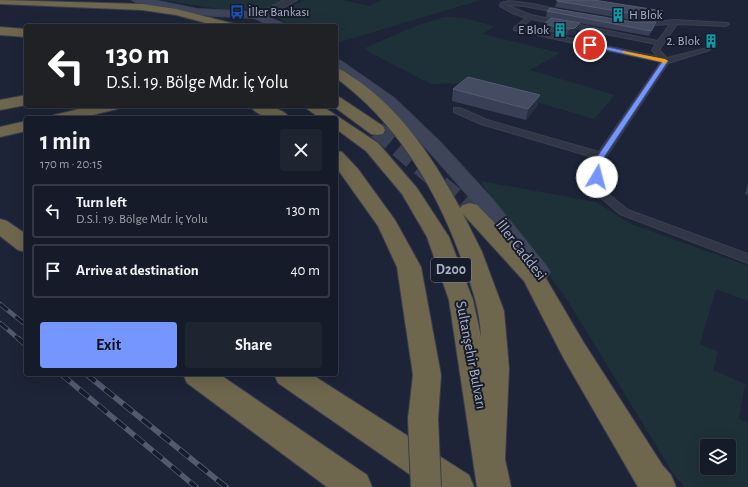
<!DOCTYPE html>
<meta charset="utf-8">
<style>
body{margin:0;font-family:"Alegreya Sans",sans-serif;background:#1f2431;color:#f1f3f6;height:100vh;display:flex;flex-direction:column;font-size:15px;white-space:nowrap}
*{box-sizing:border-box;margin:0}
p{font-size:13px;color:#9ea1a8}
.icon{flex:none;width:22px;height:22px;fill:none;stroke:currentColor;stroke-width:2;stroke-linecap:round;stroke-linejoin:round}
.map{position:relative;flex:1;overflow:hidden}
.side{position:absolute;left:24px;top:116px;width:314px;height:260px;display:flex;flex-direction:column;background:#161b29;border-radius:4px;box-shadow:0 4px 16px #0002,0 0 0 1px #353946}
.side>*{flex:none}
.guide{position:absolute;left:24px;top:24px;width:314px;height:84px;border-radius:4px;box-shadow:0 4px 16px #0002,0 0 0 1px #353946;background:#202124;color:#fff;overflow:hidden}
.buttons{position:absolute;left:700px;top:439px;display:grid;gap:8px}
.buttons a{display:grid;place-items:center;width:36px;height:36px;border-radius:4px;background:#161b29;box-shadow:0 4px 16px #0002,0 0 0 1px #353946;font-size:20px}
.pin{position:absolute;display:grid;place-items:center;width:34px;height:34px;color:#fff;margin:-17px;border:2px solid #fff;border-radius:50%;box-shadow:0 1px 4px #0007}
.me{position:absolute;width:44px;margin:-22px;rotate:8deg;stroke-linejoin:round;filter:drop-shadow(0 0 3px #0008)}
.turn{display:flex;align-items:center;gap:14px;height:84px;padding:0 16px;font-size:18px}
.turn .icon{width:52px;height:52px;stroke-width:2.5}
.turn b{display:block;font-size:28px;line-height:34px}
.round{display:grid;place-items:center;flex:none;width:42px;height:42px;border-radius:4px;background:#1f2431}
.overview{display:flex;align-items:center;justify-content:space-between;height:68px;padding:0 16px}
h1{font-size:24px;font-weight:600;line-height:30px}
.action{display:flex;gap:8px;margin-top:auto;padding:8px 16px}
.action a{flex:1;height:46px;border-radius:4px;background:#7596ff;color:#111;font-size:16px;font-weight:600;line-height:46px;text-align:center}
.action a+a{background:#1f2431;color:#f1f3f6}
ul{padding:0;list-style:none}
li{display:flex;align-items:center;gap:12px;height:54px;margin:0 8px 6px;padding:0 8px;border:2px solid #353946;border-radius:4px}
li div{flex:1}
li b{display:block;font-size:15px}
li em{font-style:normal}
.map>svg:first-child{display:block}
</style>
<div class="map">
<svg width="748" height="487" viewBox="0 0 748 487">
<rect width="100%" height="100%" fill="#1d2437"/>
<path fill="#1f3138" fill-rule="evenodd" d="M 163,0 L 287,0 L 270,8 L 251,8 L 232,11 Z
M 304,0 L 343,0 L 369,6 L 381,0 L 481,0 L 336,43 L 336,26 L 290,26 L 274,15 L 286,12 L 283,10 Z
M 445,17 L 463,18 L 494,26 L 483,34 L 560,53 L 530,70 L 615,95 L 594,119 L 471,83 L 431,84 L 369,52 L 365,48 L 418,25 Z
M 480,181 L 596,202 L 631,224 L 748,266 L 748,301 L 716,289 L 700,344 L 718,352 L 713,370 L 745,384 L 739,419 L 748,423 L 748,487 L 685,487 L 674,475 L 568,301 ZM 707,446 L 729,446 L 729,468 L 707,468 Z"/>
<g fill="none" stroke-linecap="round" stroke-linejoin="round">
<path stroke="#394053" stroke-width="18" stroke-dasharray="18 10" stroke-linecap="butt" d="M 377,130 L 470,209"/>
<defs>
<path id="lane" d="M 509,1 L 533,4 L 568,12 L 565,14 L 524,6 L 506,5 L 531,15 L 658,41 L 670,24 L 641,26 L 638,24 L 639,23 L 675,20 L 728,23 L 729,24 L 726,26 L 677,24 L 659,50 L 667,58 L 707,48 L 710,50 L 668,63 L 602,163 L 603,190 L 628,210 L 748,254 L 748,263 L 620,214 L 593,191 L 592,163 L 596,158 L 481,124 L 454,112 L 454,108 L 460,108 L 487,120 L 599,152 L 661,62 L 514,30 L 514,28 L 526,18 L 512,13 L 500,6 L 501,3 ZM 531,19 L 656,44 L 652,50 L 658,57 L 521,28 Z"/>
<path id="street" d="M 284,0 L 297,0 L 264,18 L 260,19 L 254,16 Z"/>
<path id="secondary" d="M 132,0 L 153,0 L 197,9 L 256,12 L 284,24 L 286,26 L 271,26 L 254,18 L 197,15 L 137,3 Z
M 336,60 L 341,61 L 394,98 L 440,142 L 493,200 L 546,266 L 550,272 L 546,278 L 538,280 L 530,278 L 479,208 L 428,150 L 384,104 L 336,70 Z"/>
<path id="highway" d="M 0,0 L 142,4 L 176,9 L 235,24 L 237,26 L 217,26 L 176,15 L 142,10 L 0,4 Z
M 0,27 L 26,29 L 26,37 L 0,35 Z
M 336,68 C 344,70 350,76 357,80 C 402,111 435,161 460,208 L 463,205 L 470,203 L 477,205 L 541,270 L 584,343 L 663,466 L 671,475 L 676,487 L 638,487 L 564,359 L 524,281 L 463,214 L 482,252 L 504,311 L 509,368 L 505,459 L 511,487 L 477,487 L 449,300 L 427,237 L 402,194 L 366,151 L 336,129 L 336,118 L 320,118 L 303,106 L 322,106 L 378,143 L 417,188 L 449,237 L 473,300 L 481,337 C 480,311 473,290 464,266 C 439,194 399,124 336,78 Z
M 26,95 L 26,105 L 0,110 L 0,100 Z
M 336,96 L 341,98 L 383,126 L 385,130 L 383,134 L 377,135 L 371,134 L 333,106 L 336,106 Z
M 92,106 L 120,106 L 117,109 L 80,118 L 52,118 L 54,115 Z
M 250,106 C 264,106 281,106 290,118 C 276,118 259,119 250,106 Z
M 26,121 L 26,131 L 0,137 L 0,127 Z
M 336,151 L 342,152 L 358,169 L 395,220 L 421,267 L 441,375 L 438,419 L 434,429 L 423,433 L 412,429 L 408,419 L 413,375 L 397,267 L 378,226 L 336,167 Z
M 0,219 L 7,221 L 26,234 L 26,252 L 18,250 L 0,236 Z
M 183,374 L 219,374 L 367,475 L 372,487 L 327,487 L 187,383 Z
M 274,374 L 311,374 L 469,475 L 474,487 L 428,487 L 278,383 Z"/>
</defs>
<use href="#lane" stroke="#3a4051" stroke-width="2"/>
<use href="#street" stroke="#3a4051" stroke-width="2"/>
<use href="#secondary" stroke="#3a4051" stroke-width="2"/>
<use href="#highway" stroke="#393e4e" stroke-width="2"/>
<use href="#lane" fill="#313747" fill-rule="evenodd"/>
<use href="#street" fill="#313747" fill-rule="evenodd"/>
<use href="#secondary" fill="#3e455b" fill-rule="evenodd"/>
<use href="#highway" fill="#6e664d" fill-rule="evenodd"/>
<defs>
<path id="rail-far1" d="M 0,304 L 26,325
M 0,323 L 20,340"/>
<path id="rail" d="M 19,339 L 26,345
M 61,374 L 196,487
M 86,374 L 226,487"/>
</defs>
<use href="#rail-far1" stroke="#525a6f" stroke-width="4.5"/>
<use href="#rail" stroke="#525a6f" stroke-width="5.5"/>
<use href="#rail-far1" stroke="#171c2b" stroke-width="3" stroke-dasharray="10" stroke-linecap="butt"/>
<use href="#rail" stroke="#171c2b" stroke-width="4" stroke-dasharray="12" stroke-linecap="butt"/>
<defs>
<path id="highway-bridge" d="M 423,419 L 426,487"/>
</defs>
<use href="#highway-bridge" stroke="#393e4e" stroke-width="32" stroke-linecap="butt"/>
<use href="#highway-bridge" stroke="#6e664d" stroke-width="30"/>
</g>
<path fill="#383f56" d="M 557,1 L 663,11 L 658,20 L 632,20 L 555,7 Z
M 547,11 L 633,22 L 656,22 L 654,28 L 649,36 L 546,17 Z
M 544,24 L 578,30 L 574,34 L 567,35 L 543,31 Z
M 453,89 L 540,95 L 537,106 L 526,120 L 452,101 Z
M 748,184 L 748,195 L 745,194 Z"/>
<path fill="#282f45" d="M 656,22 L 654,28 L 649,36 L 651,31 Z
M 580,23 L 578,30 L 574,34 L 567,35 L 569,29 Z
M 540,95 L 537,106 L 526,120 L 528,109 Z"/>
<path fill="#444c62" stroke="#545b72" d="M 557,0 L 594,0 L 663,11 L 661,14 L 634,14 L 557,1 Z
M 550,8 L 633,22 L 656,22 L 651,31 L 547,11 Z
M 551,18 L 580,23 L 575,28 L 569,29 L 544,24 Z
M 468,77 L 540,95 L 528,109 L 453,89 Z"/>
<path fill="#7596ff" stroke="#4c62a6" d="M 590,43 L 668,61 L 600,163 L 601,177 L 597,179 L 593,177 L 593,163 L 662,62 L 589,46 Z"/>
<path fill="#f59e0b" d="M 623,51 L 665,59 L 668,61 L 664,64 L 662,62 L 623,53 Z"/>
<defs>
<symbol id="bus-bare" viewBox="-9 -9 18 18"><path d="M-5-6H5V4H4V6H2V4H-2V6H-4V4H-5ZM-3.5-4V0h7V-4ZM-3.5 1.2v1.5H-2V1.2ZM2 1.2v1.5H3.5V1.2Z" fill="#1a4fb4" stroke="#171c2b" stroke-width="2.5" paint-order="stroke"/></symbol>
<symbol id="building-bare" viewBox="-9 -9 18 18"><path d="M-4-6H4V6H1V3H-1V6H-4ZM-2.5-4.3h1.7v1.8h-1.7ZM.8-4.3h1.7v1.8H.8ZM-2.5-1h1.7V.8h-1.7ZM.8-1h1.7V.8H.8Z" fill="#0f9aa8" stroke="#171c2b" stroke-width="2.5" paint-order="stroke"/></symbol>
</defs>
<g fill-rule="evenodd">
<use href="#bus-bare" x="227" y="2" width="20" height="20"/>
<use href="#building-bare" x="608" y="5" width="20" height="20"/>
<use href="#building-bare" x="550" y="20" width="20" height="20"/>
<use href="#building-bare" x="701" y="31" width="20" height="20"/>
</g>
<g text-anchor="middle" dominant-baseline="central" stroke-width="4" stroke-linejoin="round" paint-order="stroke">
<g font-size="13" fill="#aab0c5" stroke="#171c2b" text-anchor="start">
<text x="248" y="12">İller Bankası</text>
<text x="629" y="15">H Blok</text>
<text x="549" y="30" text-anchor="end">E Blok</text>
<text x="700" y="41" text-anchor="end">2. Blok</text>
</g>
<rect fill="#171c2b" stroke="#7e8497" stroke-width="1" x="431" y="258" width="40" height="24" rx="3"/>
<g font-size="14" font-weight="bold" fill="#aab0c5">
<text x="451" y="270">D200</text>
</g>
<g font-size="15" fill="#aab0c5" stroke="#171c2b">
<text transform="translate(521 250) rotate(52)">İller Caddesi</text>
<text transform="translate(471 355) rotate(79)">Sultanşehir Bulvarı</text>
</g>
</g>
</svg>
<div class="buttons">
<a><svg class="icon" aria-label="layers" viewBox="0 0 24 24"><path d="M12 4l9 5-9 5-9-5zM3 14l9 5 9-5"/></svg></a>
</div>
<div class="pin" style="left:590px;top:45px;background:#d93025"><svg class="icon" aria-label="arrive" viewBox="0 0 24 24"><path d="M6 21V4h12l-3 4 3 4H6"/></svg></div>
<svg class="me" style="left:597px;top:177px" viewBox="-20 -20 40 40"><circle r="19" fill="#fff"/><path d="M0-13L10 11 0 6-10 11z" fill="#7596ff"/></svg>
<div class="guide">
<div class="turn"><svg class="icon" aria-label="left" viewBox="0 0 24 24"><path d="M17 20v-9H6M10 6l-5 5 5 5"/></svg><div><b>130 m</b>D.S.İ. 19. Bölge Mdr. İç Yolu</div></div>
</div>
<section class="side">
<div class="overview"><div><h1>1 min</h1><p>170 m · 20:15</p></div><a class="round"><svg class="icon" aria-label="close" viewBox="0 0 24 24"><path d="M6 6l12 12M18 6L6 18"/></svg></a></div>
<ul>
<li><svg class="icon" aria-label="left" viewBox="0 0 24 24"><path d="M17 20v-9H6M10 6l-5 5 5 5"/></svg><div><b>Turn left</b><p>D.S.İ. 19. Bölge Mdr. İç Yolu</p></div><em>130 m</em></li>
<li><svg class="icon" aria-label="arrive" viewBox="0 0 24 24"><path d="M6 21V4h12l-3 4 3 4H6"/></svg><div><b>Arrive at destination</b></div><em>40 m</em></li>
</ul>
<div class="action"><a>Exit</a><a>Share</a></div>
</section>
</div>
